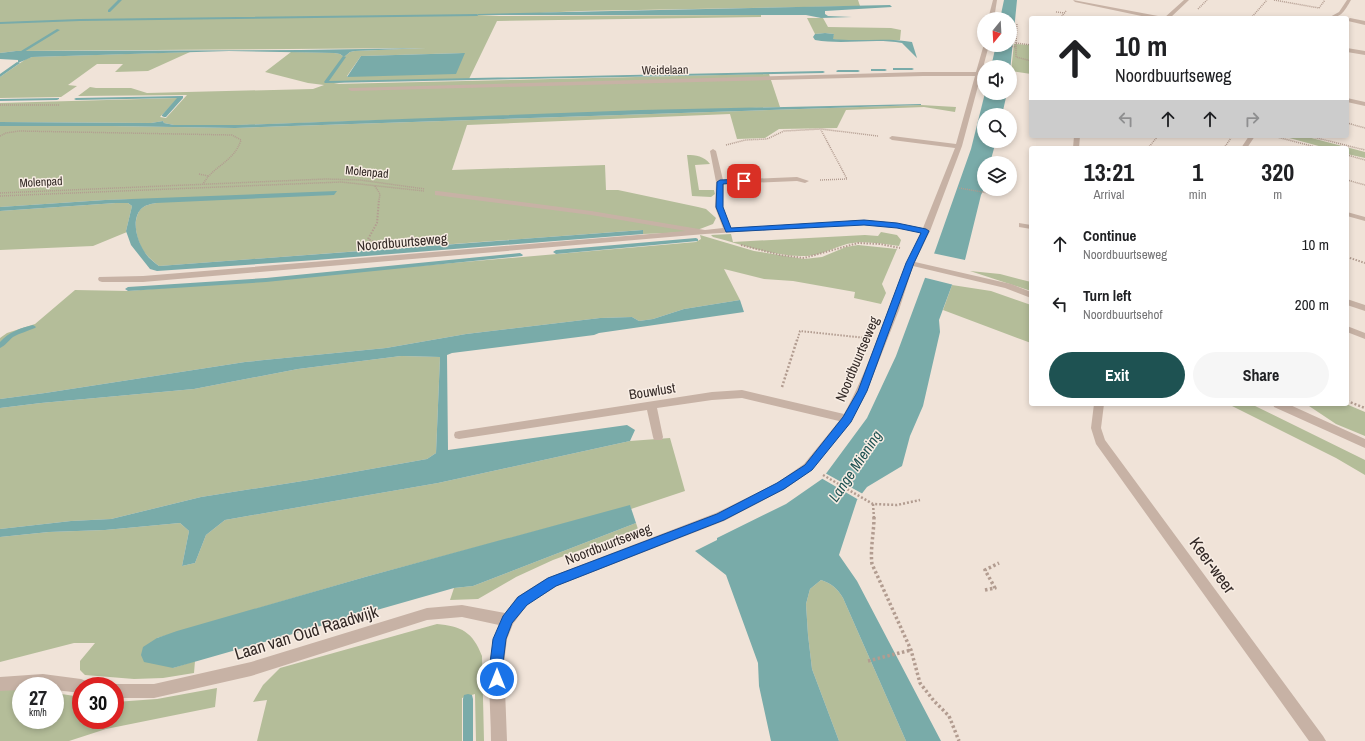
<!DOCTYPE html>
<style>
body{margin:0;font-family:"Archivo Narrow",sans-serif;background:#f6f6f6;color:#202124;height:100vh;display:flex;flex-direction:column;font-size:15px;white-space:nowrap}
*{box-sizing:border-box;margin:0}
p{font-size:13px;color:#757577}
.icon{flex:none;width:22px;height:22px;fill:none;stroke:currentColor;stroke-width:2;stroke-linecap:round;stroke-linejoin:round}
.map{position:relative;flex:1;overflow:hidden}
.panel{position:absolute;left:1029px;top:146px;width:320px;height:260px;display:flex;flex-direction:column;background:#fff;border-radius:4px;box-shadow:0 2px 6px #0003}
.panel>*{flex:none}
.hud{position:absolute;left:1029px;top:16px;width:320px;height:122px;border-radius:4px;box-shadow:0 2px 6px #0003;background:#fff;color:#202124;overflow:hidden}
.needle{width:26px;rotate:198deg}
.buttons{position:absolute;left:977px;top:12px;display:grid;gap:8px}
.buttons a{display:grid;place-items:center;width:40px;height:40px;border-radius:50%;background:#fff;box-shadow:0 2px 6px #0003;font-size:20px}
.speed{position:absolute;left:12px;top:677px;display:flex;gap:8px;font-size:20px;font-weight:700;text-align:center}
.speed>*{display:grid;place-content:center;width:52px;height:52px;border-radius:50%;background:#fff;box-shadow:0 2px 6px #0003;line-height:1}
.speed small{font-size:10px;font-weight:400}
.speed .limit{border:6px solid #d22;background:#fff;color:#111}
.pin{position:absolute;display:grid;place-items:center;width:34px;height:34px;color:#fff;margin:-17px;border-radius:8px;box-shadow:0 2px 6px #0006}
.me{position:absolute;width:44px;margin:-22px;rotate:0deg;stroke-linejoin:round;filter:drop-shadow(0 0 3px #0008)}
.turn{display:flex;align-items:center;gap:14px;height:84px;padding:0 20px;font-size:18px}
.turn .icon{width:52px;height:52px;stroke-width:2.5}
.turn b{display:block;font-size:28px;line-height:34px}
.lanes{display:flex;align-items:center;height:38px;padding:0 20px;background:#0003;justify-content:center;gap:20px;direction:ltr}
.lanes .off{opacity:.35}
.eta{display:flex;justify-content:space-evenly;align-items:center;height:68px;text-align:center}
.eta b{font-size:24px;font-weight:700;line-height:28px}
.button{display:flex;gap:8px;margin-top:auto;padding:8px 20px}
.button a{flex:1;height:46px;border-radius:24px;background:#1e5252;color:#fff;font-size:16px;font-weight:700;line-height:46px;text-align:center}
.button a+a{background:#f6f6f6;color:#202124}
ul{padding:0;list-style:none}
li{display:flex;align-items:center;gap:12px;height:60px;padding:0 20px}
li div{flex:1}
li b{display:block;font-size:15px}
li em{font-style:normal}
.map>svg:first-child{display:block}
</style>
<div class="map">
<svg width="1365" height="741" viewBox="0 0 1365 741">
<rect width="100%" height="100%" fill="#f0e3d8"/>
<path fill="#b4bd99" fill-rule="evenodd" d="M 0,0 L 858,0 L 860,6 L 581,11 L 478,16 L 761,15 L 761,17 L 497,21 L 469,79 L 344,82 L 334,84 L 769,74 L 780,107 L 238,125 L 174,125 L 164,123 L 163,121 L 151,123 L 0,122 L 0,103 L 178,98 L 160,117 L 166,118 L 187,95 L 78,96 L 90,87 L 96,88 L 131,88 L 147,93 L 313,89 L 324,85 L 308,83 L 265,72 L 291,52 L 334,53 L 340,54 L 344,57 L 350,52 L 355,51 L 426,48 L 16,51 L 0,53 ZM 464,53 L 347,77 L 347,76 L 361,56 Z
M 807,18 L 823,18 L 828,27 L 891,28 L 901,30 L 900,40 L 845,41 L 832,39 L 834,34 L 825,33 L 815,34 Z
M 1014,44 L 1031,45 L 1031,74 L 1011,71 Z
M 190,52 L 148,71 L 115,72 L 123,64 L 97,64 L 68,85 L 77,86 L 61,97 L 0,98 L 0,77 L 26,59 L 32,57 Z
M 921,105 L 956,107 L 955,112 L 924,107 L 846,110 L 837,128 L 779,129 L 765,138 L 737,139 L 730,114 L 467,125 L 452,170 L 605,165 L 606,190 L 618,190 L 698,207 L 706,209 L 716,218 L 713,224 L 692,232 L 643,234 L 642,230 L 159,266 C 154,262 149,258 145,253 C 137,243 131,220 141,209 C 145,205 151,204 156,203 L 140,199 L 105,200 L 0,207 L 0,126 L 111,126 L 235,128 Z
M 1282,136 L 1304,136 L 1365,152 L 1365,158 L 1347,154 L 1347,148 L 1326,148 Z
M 687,155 C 696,155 704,156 710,164 L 695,165 L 699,190 L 714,190 L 715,194 L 711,197 L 692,196 Z
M 116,203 L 128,203 L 132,206 L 126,231 L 127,232 L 93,246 L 0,250 L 0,211 Z
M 881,232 L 897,235 L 901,240 L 899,246 C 882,244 863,240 847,244 C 830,249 818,257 800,256 C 772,256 740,244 713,237 L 711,235 L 731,234 L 733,242 L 865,235 L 878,236 Z
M 700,235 L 754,251 L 804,259 L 822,257 L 846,247 L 858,245 L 897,249 L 882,284 L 886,293 L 881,304 L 854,298 L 855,292 L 793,281 L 764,279 L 724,269 L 740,300 L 684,309 L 653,319 L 639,321 L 632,317 L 600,318 L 466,334 L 386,348 L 245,362 L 45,393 L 0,399 L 0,338 L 7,333 L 35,324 L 75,290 L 129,291 L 696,242 L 701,239 Z
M 970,271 L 1000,274 L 1031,282 L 1031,291 Z
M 952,285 L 991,291 L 1031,305 L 1031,343 L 943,310 Z
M 401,356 L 440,357 L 436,453 L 427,459 L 309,480 L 201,497 L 111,519 L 71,521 L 0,529 L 0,408 L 41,403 L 194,389 L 298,369 Z
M 1228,404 L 1251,404 L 1365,460 L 1365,475 L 1336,458 Z
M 1306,404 L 1346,404 L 1365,412 L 1365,436 L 1336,424 Z
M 670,438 L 685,491 L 631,509 L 630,506 L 365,577 L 157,638 L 173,668 L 195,661 L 194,673 L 163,678 L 134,679 L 85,675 L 80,670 L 80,661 L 95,643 L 74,643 L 0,662 L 0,537 L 49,532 L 105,530 L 180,523 L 189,531 L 182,566 L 195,563 L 206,535 L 225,520 L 438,483 L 630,441 Z
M 636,523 L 638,529 L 553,560 L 516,577 L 478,599 L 450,600 L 454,588 L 473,586 Z
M 821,580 C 832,584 837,588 843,598 L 906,741 L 839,741 L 812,669 L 808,635 L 806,604 L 810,589 Z
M 437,624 C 461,626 473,632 482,656 L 484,741 L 476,741 L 475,694 L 462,698 L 462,741 L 257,741 L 267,700 L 253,702 L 263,685 L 280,668 Z
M 217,688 L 215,707 L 106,729 L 69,741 L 0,741 L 0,690 L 21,690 L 21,720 L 55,720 L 55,693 L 81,697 L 81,720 L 115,720 L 115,702 L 157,699 Z"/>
<path fill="#79aba9" d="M 1004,0 L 1017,0 L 1010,71 L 1010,67 L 991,67 L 996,45 L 1010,45 L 1010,19 L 1000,19 Z
M 890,5 L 892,7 L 825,11 L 825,14 L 828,16 L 852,17 L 821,18 L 806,15 L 477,15 L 478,14 Z
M 825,33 L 834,34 L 833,39 C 859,42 886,37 912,42 L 917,58 L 902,43 C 874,38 844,45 815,40 L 813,37 L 815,34 Z
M 426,48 L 355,51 L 350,52 L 344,57 L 340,54 L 334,53 L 229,51 L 32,57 L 18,63 L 18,60 L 0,59 L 0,53 L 16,51 L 301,50 Z
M 465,53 L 456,74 L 347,77 L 361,56 Z
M 985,93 L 1007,93 L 1002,115 L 984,115 L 984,141 L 996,141 L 990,163 L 984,163 L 984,189 L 981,195 L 965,260 L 952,285 L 939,320 L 940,332 L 923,406 L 910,436 L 902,466 L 867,487 L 857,500 L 839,555 L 857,581 L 941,741 L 906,741 L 843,598 C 837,588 832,584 821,580 L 810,589 L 806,604 L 808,635 L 812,669 L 839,741 L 771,741 L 759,686 L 758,663 L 726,575 L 695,551 L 717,540 L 717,538 L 786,504 L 822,479 L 867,418 L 896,356 L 935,251 L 971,149 Z
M 921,104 L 921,105 L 235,128 L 111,126 L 0,126 L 0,122 L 151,123 L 163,121 L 164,123 L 174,125 L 238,125 L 641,110 Z
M 337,191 L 334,195 L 156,203 C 151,204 145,205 141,209 C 131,220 137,240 144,251 C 147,257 154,262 159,266 L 643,230 L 643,234 L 316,260 L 157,271 L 150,269 L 131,245 L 126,231 L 132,206 L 128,203 L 116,203 L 0,211 L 0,207 L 105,200 Z
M 740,300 L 744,312 L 599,333 L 594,335 L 452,353 L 447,355 L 448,450 L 627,425 L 635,430 L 630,441 L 438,483 L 225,520 L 206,535 L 195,563 L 182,566 L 189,531 L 180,523 L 105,530 L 49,532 L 0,537 L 0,529 L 71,521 L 111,519 L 201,497 L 309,480 L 427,459 L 436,453 L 440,357 L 401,356 L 298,369 L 194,389 L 41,403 L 0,408 L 0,399 L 45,393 L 245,362 L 386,348 L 466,334 L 600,318 L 632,317 L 639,321 L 653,319 L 684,309 Z
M 630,505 L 636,523 L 473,586 L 454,588 L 173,668 L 144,662 L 141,655 L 143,647 L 157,638 L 177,631 L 365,577 Z"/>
<path fill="#f0e3d8" d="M 932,253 L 965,260 L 967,258 L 954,285 L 922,277 Z
M 825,473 L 863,494 L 859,500 L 821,478 Z"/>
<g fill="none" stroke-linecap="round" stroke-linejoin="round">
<path fill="#79aba9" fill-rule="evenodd" d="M 118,0 L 122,0 L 110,12 L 108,12 L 108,10 Z
M 477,14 L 478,16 L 80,21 L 0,24 L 0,22 L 80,19 Z
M 57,29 L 60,30 L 24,52 L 21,51 Z
M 343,56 L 346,57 L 329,81 L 823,71 L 825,72 L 823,73 L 325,83 L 324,82 Z
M 17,62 L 20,63 L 0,77 L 0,74 Z
M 894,68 L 912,68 L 914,69 L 912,70 L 893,70 L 893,68 Z
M 872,69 L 885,69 L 887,70 L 885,71 L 871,71 L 871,69 Z
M 838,70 L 858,70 L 860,71 L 858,72 L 837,72 L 836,71 Z
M 181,96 L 183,96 L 183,98 L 166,117 L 164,117 L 162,116 L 162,115 L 177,98 L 76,100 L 74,99 L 76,98 Z
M 59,98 L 59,99 L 57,100 L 0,101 L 0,99 Z
M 696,238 L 698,239 L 698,241 L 556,254 L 553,252 L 556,250 Z
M 520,253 L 523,255 L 522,256 L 266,282 L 128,291 L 125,289 L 128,287 L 266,278 Z
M 33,325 L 36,327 L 35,328 C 28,331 20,333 13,337 C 8,341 5,346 0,348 L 0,342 C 9,332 20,328 33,325 Z
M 468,694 L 472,695 L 473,699 L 473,741 L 463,741 L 463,699 L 464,695 Z"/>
<path stroke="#b29c90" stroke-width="1.5" stroke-dasharray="1 1" stroke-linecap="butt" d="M 1274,0 L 1319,8
M 1319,8 L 1325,0
M 1198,9 L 1207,0
M 1066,11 L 1062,16 L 1068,18
M 1056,12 L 1065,13
M 1251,18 L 1267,0
M 1016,43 L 1017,23
M 1000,45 L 1016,47
M 1031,45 L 1016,43 L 1016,57 L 1031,61
M 0,105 L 59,105
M 1347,123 L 1365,128
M 0,136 L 6,133 L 19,131 L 232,135 L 241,140 C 234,162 214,165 203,184
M 1273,136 L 1319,148
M 1309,136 L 1365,150
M 726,145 L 745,140 L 767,139 L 784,131 L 821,129 L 878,136
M 1148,148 L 1158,136
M 1224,148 L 1231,138
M 1347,155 L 1365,160
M 199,174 L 208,176
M 820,180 L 847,179 L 821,130
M 1347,180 L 1365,185
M 375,186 L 380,194 L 379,200
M 959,188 L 994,194
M 0,193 L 326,179 L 360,180 L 425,189
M 0,196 L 341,182 L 424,191"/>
<path stroke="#b29c90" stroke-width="2" stroke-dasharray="1.5 1.5" stroke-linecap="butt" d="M 376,243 L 368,239 L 377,223 L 379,199
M 741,245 L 780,255 L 804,258 L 858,243 L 880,244 L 900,248
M 1347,257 L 1365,263
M 797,341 L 800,331 L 866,338"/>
<path stroke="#b29c90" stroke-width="2.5" stroke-dasharray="2 2" stroke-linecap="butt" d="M 782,387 L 797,340
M 1347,401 L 1365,408
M 823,475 L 873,504 L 897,505 L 920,500
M 873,504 L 874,518"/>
<path stroke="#b29c90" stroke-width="3.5" stroke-dasharray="2.5 2.5" stroke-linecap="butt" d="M 874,517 C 874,533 870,549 872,564 L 911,650 L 920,683 L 934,701 L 949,716 L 959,741
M 985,590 L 995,588 L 985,570 L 999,563
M 868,661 L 911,650"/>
<path fill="#c7b2a5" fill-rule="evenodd" d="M 993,0 L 997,0 L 994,19 L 988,19 Z
M 1073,0 L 1158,16 L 1161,18 L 1151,18 L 1075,2 Z
M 1184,0 L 1189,0 L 1170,18 L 1164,18 Z
M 1347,0 L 1351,0 C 1345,10 1342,18 1328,18 L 1339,12 Z
M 1350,18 L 1365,21 L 1365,25 L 1348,21 L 1347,20 Z
M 984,44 L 989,45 L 962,146 L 930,231 L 915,262 L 1011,284 L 1031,292 L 1031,298 L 1005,288 L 913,266 L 899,310 L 867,391 L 851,422 L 812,470 L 785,489 L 724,521 L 557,586 L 527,605 L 513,624 L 507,639 L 504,663 L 507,741 L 491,741 C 491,703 484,660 499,625 L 462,617 L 427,620 L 251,676 L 154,698 L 115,698 L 115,686 L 110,686 L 115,684 L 154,684 L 251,662 L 427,608 L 462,605 L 505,613 L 517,597 L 547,578 L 716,513 L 777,483 L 804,464 L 839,421 L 742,398 L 712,400 L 657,408 L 663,437 L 662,440 L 654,440 L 653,437 L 647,410 L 459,439 L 455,438 L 454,435 L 455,432 L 459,431 L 712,392 L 742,390 L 844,414 C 876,356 891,291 921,232 L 897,227 L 864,224 L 705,234 L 143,282 L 102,282 L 99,281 L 98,279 L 99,277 L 143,276 L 686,231 L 591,215 L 435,195 L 435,191 L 438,191 L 591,211 L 705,230 L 723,228 L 715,207 L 716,182 L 710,151 L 713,149 L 716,151 L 723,180 L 797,177 L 809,181 L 805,183 L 797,181 L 724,184 L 723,207 L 731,228 L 864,220 L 897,223 L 923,228 L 955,148 L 892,140 L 889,138 L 892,136 L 956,144 L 975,76 L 923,76 L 351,91 L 348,89 L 349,88 L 923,72 L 976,72 Z
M 1347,48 L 1365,51 L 1365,55 L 1347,52 Z
M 1347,98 L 1365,102 L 1365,106 L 1347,102 Z
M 1074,136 L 1080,136 L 1079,148 L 1073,148 Z
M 1249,136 L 1255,136 L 1247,148 L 1241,148 Z
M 1347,212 L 1365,217 L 1365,221 L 1347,216 Z
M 1019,223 L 1031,225 L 1031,229 L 1019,227 Z
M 1347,299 L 1365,305 L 1365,311 L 1347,305 Z
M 1347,326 L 1365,333 L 1365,339 L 1347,332 Z
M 1094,404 L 1104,404 L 1101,428 L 1105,440 L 1323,736 L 1326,741 L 1309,741 L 1096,444 L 1091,428 Z
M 1273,404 L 1288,404 L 1365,439 L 1365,448 L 1274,407 Z
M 43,674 L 81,679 L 86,681 L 88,686 L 81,686 L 81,693 L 55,690 L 55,686 L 21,686 L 21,690 L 0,691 L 0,677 Z"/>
</g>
<path fill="#1a73e8" stroke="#114b97" d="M 744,179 L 747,179 L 747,182 L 723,184 L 723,207 L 731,228 L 864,220 L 897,223 L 926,229 L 929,231 L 914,263 L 867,391 L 851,422 L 812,470 L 784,489 L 724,520 L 556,586 L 527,605 L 512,623 L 506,639 L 503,663 L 504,679 L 502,683 L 497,685 L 492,683 L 491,679 L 490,663 L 493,639 L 503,616 L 518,597 L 548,578 L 717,514 L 777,483 L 805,465 L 843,417 L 858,391 L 906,263 L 921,233 L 897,228 L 864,225 L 726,232 L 716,207 L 717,182 L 720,180 Z"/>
<g text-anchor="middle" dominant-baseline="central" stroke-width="3" stroke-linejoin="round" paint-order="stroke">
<g font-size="12" fill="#332926" stroke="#f8ede4">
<text transform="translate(665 70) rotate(-1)">Weidelaan</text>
<text transform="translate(367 172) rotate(5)">Molenpad</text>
<text transform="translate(41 182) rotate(-3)">Molenpad</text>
</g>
<g font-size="14" fill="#332926" stroke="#f8ede4">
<text transform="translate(402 242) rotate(-5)">Noordbuurtseweg</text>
<text transform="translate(857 359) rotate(-67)">Noordbuurtseweg</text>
<text transform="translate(652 391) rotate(-9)">Bouwlust</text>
<text transform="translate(608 544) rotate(-21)">Noordbuurtseweg</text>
</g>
<g font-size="15" font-style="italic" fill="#1e5252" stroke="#f8ede4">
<text transform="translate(855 466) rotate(-56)">Lange Miening</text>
</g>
<g font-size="17" fill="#332926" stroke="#f8ede4">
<text transform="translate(1213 565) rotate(54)">Keer-weer</text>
<text transform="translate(306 632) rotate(-17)">Laan van Oud Raadwijk</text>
</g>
</g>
</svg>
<div class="buttons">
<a><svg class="needle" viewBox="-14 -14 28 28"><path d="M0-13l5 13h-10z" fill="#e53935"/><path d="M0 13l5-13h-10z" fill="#757577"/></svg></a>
<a><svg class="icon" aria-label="sound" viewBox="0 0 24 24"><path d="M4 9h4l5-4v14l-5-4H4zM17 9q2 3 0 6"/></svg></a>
<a><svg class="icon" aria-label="search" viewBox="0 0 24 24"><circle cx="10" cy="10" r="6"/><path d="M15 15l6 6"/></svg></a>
<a><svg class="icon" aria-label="layers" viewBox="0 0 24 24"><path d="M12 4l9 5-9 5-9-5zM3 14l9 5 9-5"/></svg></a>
</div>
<div class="speed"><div>27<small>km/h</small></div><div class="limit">30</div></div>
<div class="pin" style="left:744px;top:181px;background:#d93025"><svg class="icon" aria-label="arrive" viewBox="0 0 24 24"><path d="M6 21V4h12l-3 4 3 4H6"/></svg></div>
<svg class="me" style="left:497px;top:679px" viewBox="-20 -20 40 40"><circle r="17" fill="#1a73e8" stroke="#fff" stroke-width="3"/><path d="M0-11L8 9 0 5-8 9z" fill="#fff"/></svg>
<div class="hud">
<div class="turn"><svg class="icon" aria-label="ahead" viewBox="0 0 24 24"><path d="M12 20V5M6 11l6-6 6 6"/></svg><div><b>10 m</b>Noordbuurtseweg</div></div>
<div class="lanes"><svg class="icon off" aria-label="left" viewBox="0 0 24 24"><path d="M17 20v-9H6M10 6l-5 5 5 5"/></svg><svg class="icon" aria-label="ahead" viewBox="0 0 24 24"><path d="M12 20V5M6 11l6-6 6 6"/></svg><svg class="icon" aria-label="ahead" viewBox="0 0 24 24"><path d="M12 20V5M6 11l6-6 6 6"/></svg><svg class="icon off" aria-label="right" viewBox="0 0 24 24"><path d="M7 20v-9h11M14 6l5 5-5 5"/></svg></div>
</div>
<section class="panel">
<div class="eta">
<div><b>13:21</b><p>Arrival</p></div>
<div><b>1</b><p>min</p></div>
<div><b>320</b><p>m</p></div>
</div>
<ul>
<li><svg class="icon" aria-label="ahead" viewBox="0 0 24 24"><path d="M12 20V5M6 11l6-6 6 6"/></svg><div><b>Continue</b><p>Noordbuurtseweg</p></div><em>10 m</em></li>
<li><svg class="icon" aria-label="left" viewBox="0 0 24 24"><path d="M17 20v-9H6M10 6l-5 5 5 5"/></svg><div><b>Turn left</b><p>Noordbuurtsehof</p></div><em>200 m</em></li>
</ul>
<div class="button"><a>Exit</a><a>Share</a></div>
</section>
</div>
